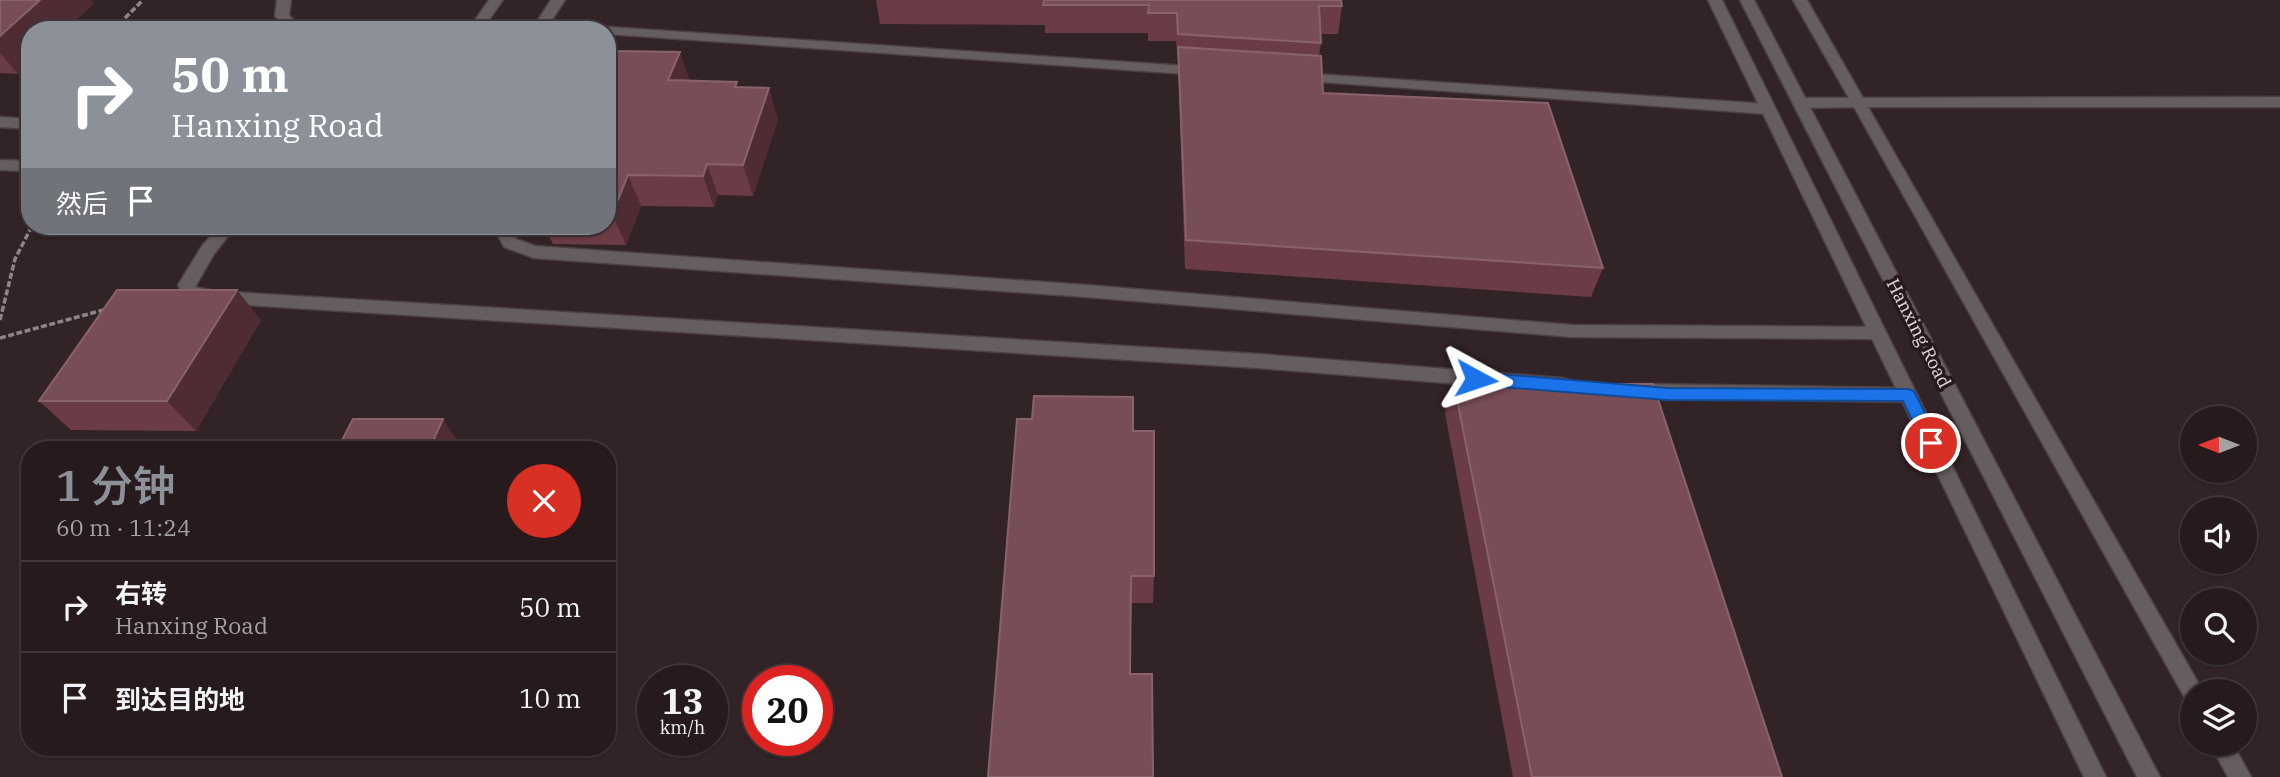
<!DOCTYPE html>
<html lang="zh">
<meta charset="utf-8">
<style>
body{margin:0;font-family:"IBM Plex Serif","Noto Sans SC",serif;background:#322729;color:#f1f3f6;height:100vh;display:flex;flex-direction:column;font-size:26px;white-space:nowrap}
*{box-sizing:border-box;margin:0}
p{font-size:23px;color:#a4a1a3}
.icon{flex:none;width:38px;height:38px;fill:none;stroke:currentColor;stroke-width:2;stroke-linecap:round;stroke-linejoin:round}
.map{position:relative;flex:1;overflow:hidden}
.details{position:absolute;left:21px;top:441px;width:595px;height:315px;display:flex;flex-direction:column;background:#261a1c;border-radius:28px;box-shadow:0 2px 5px #0004,0 0 0 2px #42383b}
.details>*{flex:none}
.top-card{position:absolute;left:21px;top:21px;width:595px;height:214px;border-radius:28px;box-shadow:0 2px 5px #0004,0 0 0 2px #42383b;background:#8c9099;color:#fff;overflow:hidden}
.needle{width:46px;rotate:270deg}
.controls{position:absolute;left:2180px;top:406px;display:grid;gap:14px}
.controls a{display:grid;place-items:center;width:77px;height:77px;border-radius:50%;background:#261a1c;box-shadow:0 2px 5px #0004,0 0 0 2px #42383b;font-size:35px}
.speed{position:absolute;left:637px;top:665px;display:flex;gap:14px;font-size:35px;font-weight:700;text-align:center}
.speed>*{display:grid;place-content:center;width:91px;height:91px;border-radius:50%;background:#261a1c;box-shadow:0 2px 5px #0004,0 0 0 2px #42383b;line-height:1}
.speed small{font-size:18px;font-weight:400}
.speed .limit{border:10px solid #d22;background:#fff;color:#111}
.pin{position:absolute;display:grid;place-items:center;width:60px;height:60px;color:#fff;margin:-30px;border:4px solid #fff;border-radius:50%;box-shadow:0 2px 7px #0007}
.me{position:absolute;width:77px;margin:-38px;rotate:95deg;stroke-linejoin:round;filter:drop-shadow(0 0 5px #0008)}
.turn{display:flex;align-items:center;gap:24px;height:147px;padding:0 35px;font-size:32px}
.turn .icon{width:91px;height:91px;stroke-width:2.5}
.turn b{display:block;font-size:49px;line-height:60px}
.then{display:flex;align-items:center;height:66px;padding:0 35px;background:#0003;gap:14px;font-size:26px}
.round{display:grid;place-items:center;flex:none;width:74px;height:74px;border-radius:37px;background:#322729}
.headline{display:flex;align-items:center;justify-content:space-between;height:119px;padding:0 35px}
h1{font-size:42px;font-weight:600;line-height:52px;color:#8c9099}
ul{padding:0;list-style:none}
li{display:flex;align-items:center;gap:21px;height:91px;padding:0 35px;border-top:2px solid #42383b}
li div{flex:1}
li b{display:block;font-size:26px}
li em{font-style:normal}
.map>svg:first-child{display:block}
</style>
<div class="map">
<svg width="2280" height="777" viewBox="0 0 2280 777">
<rect width="100%" height="100%" fill="#322326"/>
<g fill="none" stroke-linecap="round" stroke-linejoin="round">
<defs>
<path id="service" d="M 277,0 L 291,0 L 289,15 L 296,23 L 315,30 L 286,29 L 275,16 Z
M 489,0 L 503,0 L 482,30 L 468,30 Z
M 551,0 L 565,0 L 550,23 L 1201,67 L 1208,71 L 1201,75 L 607,34 L 607,30 L 536,29 L 534,26 Z
M 1299,73 L 1768,104 L 1775,109 L 1768,114 L 1294,80 L 1294,74 Z
M 0,117 L 30,119 L 30,129 L 0,127 Z
M 0,160 L 30,161 L 30,171 L 0,170 Z
M 219,226 L 236,226 L 214,254 L 195,287 L 214,291 L 1258,354 L 1562,378 L 1568,380 L 1571,385 L 1568,390 L 1562,392 L 1258,368 L 214,303 L 184,296 L 178,285 L 202,246 Z
M 493,226 L 509,226 L 516,239 L 535,246 L 1086,285 L 1572,325 L 1877,327 L 1885,333 L 1877,339 L 1572,337 L 1086,297 L 534,258 L 504,247 Z
M 1635,384 L 1908,388 L 1914,390 L 1917,395 L 1914,400 L 1908,402 L 1635,398 L 1629,396 L 1626,391 L 1629,386 Z"/>
<path id="minor" d="M 1793,0 L 1807,0 L 1863,98 L 2280,97 L 2280,107 L 1868,107 L 2200,686 L 2203,691 L 2193,691 L 2193,703 L 2186,700 L 1854,107 L 1800,108 L 1793,103 L 1800,98 L 1849,98 Z
M 2210,744 L 2233,744 L 2251,777 L 2228,777 Z"/>
<path id="tertiary" d="M 1708,0 L 1722,0 L 2106,777 L 2084,777 Z
M 1740,0 L 1754,0 L 2160,777 L 2137,777 Z"/>
</defs>
<use href="#service" stroke="#4e4043" stroke-width="3"/>
<use href="#minor" stroke="#4e4043" stroke-width="3"/>
<use href="#tertiary" stroke="#4e4043" stroke-width="3"/>
<path stroke="#908486" stroke-width="3.5" stroke-dasharray="6 2.5" stroke-linecap="butt" d="M 113,30 L 143,0
M 0,320 L 15,259 L 32,226
M 0,338 L 107,309"/>
<use href="#service" fill="#655d5e" fill-rule="evenodd"/>
<use href="#minor" fill="#655d5e" fill-rule="evenodd"/>
<use href="#tertiary" fill="#655d5e" fill-rule="evenodd"/>
</g>
<path fill="#6c3c46" d="M 0,0 L 94,3 L 65,30 L 30,30 L 18,74 L 0,73 Z
M 876,0 L 1341,0 L 1342,6 L 1338,34 L 1320,34 L 1321,43 L 1319,56 L 1323,93 L 1603,268 L 1591,297 L 1185,269 L 1178,62 L 1176,41 L 1148,41 L 1148,33 L 1045,33 L 1045,25 L 880,24 Z
M 607,66 L 690,81 L 738,87 L 778,119 L 753,196 L 718,195 L 714,207 L 641,206 L 626,245 L 553,244 L 544,226 L 607,226 Z
M 261,320 L 196,431 L 71,430 L 39,401 Z
M 1454,384 L 1782,777 L 1513,777 L 1445,413 Z
M 1133,431 L 1154,576 L 1153,603 L 1131,603 L 988,777 Z"/>
<path fill="#4f2b33" d="M 40,0 L 92,0 L 94,3 L 65,30 L 30,30 L 30,63 L 18,74 L 0,53 L 0,36 Z
M 680,52 L 691,83 L 668,80 Z
M 769,88 L 778,119 L 753,196 L 743,165 Z
M 707,164 L 718,195 L 714,207 L 703,176 Z
M 628,175 L 641,206 L 626,245 L 612,214 Z
M 237,290 L 261,320 L 196,431 L 167,401 Z
M 443,419 L 463,449 L 463,450 L 429,450 Z"/>
<path fill="#794d56" stroke="#89636b" stroke-width="2" d="M 0,0 L 40,0 L 0,36 Z
M 1044,0 L 1341,0 L 1342,6 L 1319,6 L 1321,43 L 1178,34 L 1177,13 L 1148,13 L 1149,5 L 1043,5 Z
M 1178,47 L 1321,56 L 1323,93 L 1548,103 L 1603,268 L 1186,240 Z
M 615,51 L 680,52 L 668,80 L 737,82 L 735,87 L 769,88 L 743,165 L 707,164 L 703,176 L 628,175 L 612,214 L 607,214 L 607,66 Z
M 117,290 L 237,290 L 167,401 L 39,401 Z
M 1454,384 L 1653,384 L 1782,777 L 1532,777 Z
M 1034,396 L 1133,397 L 1133,431 L 1154,431 L 1154,576 L 1131,576 L 1130,674 L 1152,674 L 1153,777 L 988,777 L 1017,419 L 1032,419 Z
M 353,419 L 443,419 L 429,450 L 320,450 L 323,444 L 340,444 Z"/>
<path fill="#1a73e8" stroke="#114b97" stroke-width="2" d="M 1476,372 L 1667,388 L 1908,389 L 1914,391 L 1940,443 L 1931,449 L 1925,447 L 1903,401 L 1667,400 L 1476,385 L 1468,379 Z"/>
<g text-anchor="middle" dominant-baseline="central" stroke-width="7" stroke-linejoin="round" paint-order="stroke">
<g font-size="18" fill="#e3d9da" stroke="#281a1c">
<text transform="translate(1919 333) rotate(63)">Hanxing Road</text>
</g>
</g>
</svg>
<div class="controls">
<a><svg class="needle" viewBox="-14 -14 28 28"><path d="M0-13l5 13h-10z" fill="#e53935"/><path d="M0 13l5-13h-10z" fill="#a4a1a3"/></svg></a>
<a><svg class="icon" aria-label="sound" viewBox="0 0 24 24"><path d="M4 9h4l5-4v14l-5-4H4zM17 9q2 3 0 6"/></svg></a>
<a><svg class="icon" aria-label="search" viewBox="0 0 24 24"><circle cx="10" cy="10" r="6"/><path d="M15 15l6 6"/></svg></a>
<a><svg class="icon" aria-label="layers" viewBox="0 0 24 24"><path d="M12 4l9 5-9 5-9-5zM3 14l9 5 9-5"/></svg></a>
</div>
<div class="speed"><div>13<small>km/h</small></div><div class="limit">20</div></div>
<div class="pin" style="left:1931px;top:443px;background:#d93025"><svg class="icon" aria-label="arrive" viewBox="0 0 24 24"><path d="M6 21V4h12l-3 4 3 4H6"/></svg></div>
<svg class="me" style="left:1476px;top:379px" viewBox="-20 -20 40 40"><path d="M0-17L14 15 0 8-14 15z" fill="#1a73e8" stroke="#fff" stroke-width="4"/></svg>
<div class="top-card">
<div class="turn"><svg class="icon" aria-label="right" viewBox="0 0 24 24"><path d="M7 20v-9h11M14 6l5 5-5 5"/></svg><div><b>50 m</b>Hanxing Road</div></div>
<div class="then">然后<svg class="icon" aria-label="arrive" viewBox="0 0 24 24"><path d="M6 21V4h12l-3 4 3 4H6"/></svg></div>
</div>
<section class="details">
<div class="headline"><div><h1>1 分钟</h1><p>60 m · 11:24</p></div><a class="round" style="background:#d93025;color:#fff"><svg class="icon" aria-label="close" viewBox="0 0 24 24"><path d="M6 6l12 12M18 6L6 18"/></svg></a></div>
<ul>
<li><svg class="icon" aria-label="right" viewBox="0 0 24 24"><path d="M7 20v-9h11M14 6l5 5-5 5"/></svg><div><b>右转</b><p>Hanxing Road</p></div><em>50 m</em></li>
<li><svg class="icon" aria-label="arrive" viewBox="0 0 24 24"><path d="M6 21V4h12l-3 4 3 4H6"/></svg><div><b>到达目的地</b></div><em>10 m</em></li>
</ul>
</section>
</div>
